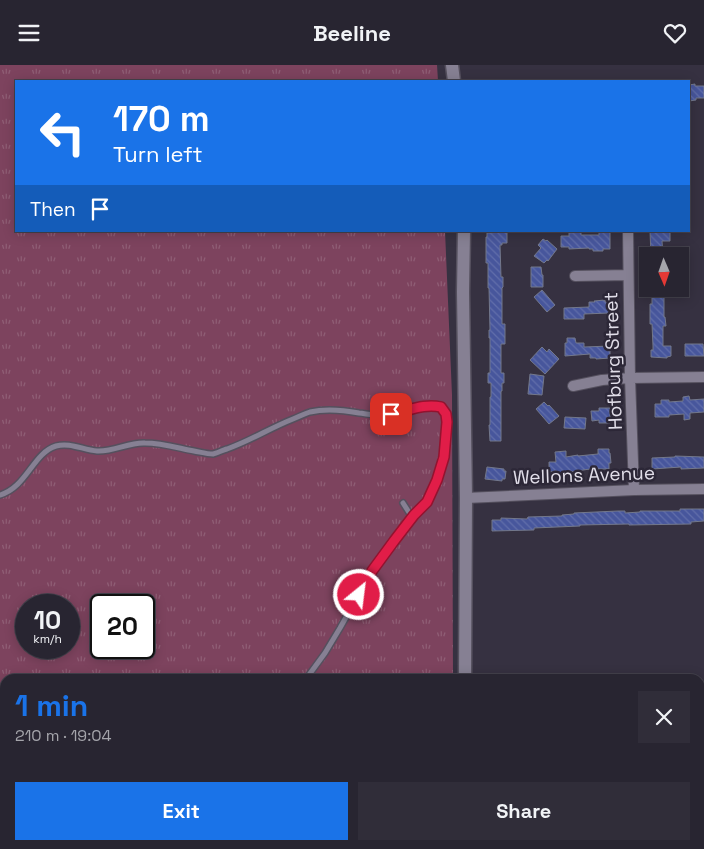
<!DOCTYPE html>
<meta charset="utf-8">
<style>
body{margin:0;font-family:"Space Grotesk",sans-serif;background:#302d39;color:#f1f3f6;height:100vh;display:flex;flex-direction:column;font-size:19px;white-space:nowrap}
*{box-sizing:border-box;margin:0}
p{font-size:16px;color:#a5a5ab}
.icon{flex:none;width:28px;height:28px;fill:none;stroke:currentColor;stroke-width:2;stroke-linecap:round;stroke-linejoin:round}
.map{position:relative;flex:1;overflow:hidden}
.side{position:absolute;left:0px;top:609px;width:705px;height:176px;display:flex;flex-direction:column;background:#282531;border-radius:15px 15px 0 0;box-shadow:0 2px 12px #0003,0 0 0 1px #44424d}
.side>*{flex:none}
.banner{position:absolute;left:15px;top:15px;width:675px;height:152px;border-radius:0px;box-shadow:0 2px 12px #0003,0 0 0 1px #44424d;background:#1a73e8;color:#fff;overflow:hidden}
.needle{width:32px;rotate:178deg}
.fabs{position:absolute;left:639px;top:182px;display:grid;gap:10px}
.fabs a{display:grid;place-items:center;width:50px;height:50px;border-radius:0px;background:#282531;box-shadow:0 2px 12px #0003,0 0 0 1px #44424d;font-size:25px}
.speed{position:absolute;left:15px;top:529px;display:flex;gap:10px;font-size:25px;font-weight:700;text-align:center}
.speed>*{display:grid;place-content:center;width:65px;height:65px;border-radius:50%;background:#282531;box-shadow:0 2px 12px #0003,0 0 0 1px #44424d;line-height:1}
.speed small{font-size:12px;font-weight:400}
.speed .limit{border:2px solid #111;border-radius:8px;background:#fff;color:#111}
.pin{position:absolute;display:grid;place-items:center;width:42px;height:42px;color:#fff;margin:-21px;border-radius:10px;box-shadow:0 2px 8px #0006}
.me{position:absolute;width:55px;margin:-28px;rotate:29deg;stroke-linejoin:round;filter:drop-shadow(0 0 4px #0008)}
.turn{display:flex;align-items:center;gap:18px;height:105px;padding:0 15px;font-size:22px}
.turn .icon{width:65px;height:65px;stroke-width:2.5}
.turn b{display:block;font-size:35px;line-height:42px}
.then{display:flex;align-items:center;height:48px;padding:0 15px;background:#0003;gap:10px;font-size:19px}
.round{display:grid;place-items:center;flex:none;width:52px;height:52px;border-radius:0px;background:#302d39}
.overview{display:flex;align-items:center;justify-content:space-between;height:85px;padding:0 15px}
h1{font-size:30px;font-weight:800;line-height:38px;color:#1a73e8}
.primary-button{display:flex;gap:10px;margin-top:auto;padding:10px 15px}
.primary-button a{flex:1;height:58px;border-radius:0px;background:#1a73e8;color:#fff;font-size:20px;font-weight:800;line-height:58px;text-align:center}
.primary-button a+a{background:#302d39;color:#f1f3f6}
header{display:flex;justify-content:space-between;align-items:center;height:65px;padding:0 15px;background:#282531;font-size:22px;font-weight:800}
.map>svg:first-child{display:block}
</style>
<header><svg class="icon" aria-label="menu" viewBox="0 0 24 24"><path d="M4 6h16M4 12h16M4 18h16"/></svg>Beeline<svg class="icon" aria-label="heart" viewBox="0 0 24 24"><path d="M12 20l-8-8c-3-5 5-10 8-4 3-6 11-1 8 4z"/></svg></header>
<div class="map">
<svg width="704" height="784" viewBox="0 0 704 784">
<defs>
<pattern id="grass-tufts" width="24" height="20" patternUnits="userSpaceOnUse" patternTransform="scale(1.25)"><rect width="24" height="20" fill="#7d435e"/><path d="M3 7l-1-3M5 7V3M7 7l1-3M15 17l-1-3M17 17v-4M19 17l1-3" fill="none" stroke="#8f5e75"/></pattern>
<pattern id="building-back-hatch" width="6" height="6" patternUnits="userSpaceOnUse" patternTransform="scale(1.25)"><rect width="6" height="6" fill="#47569c"/><path d="M-1 5l2 2M0 0l6 6M5-1l2 2" fill="none" stroke="#616eaa"/></pattern>
</defs>
<rect width="100%" height="100%" fill="#363141"/>
<path fill="url(#grass-tufts)" fill-rule="evenodd" d="M 0,0 L 437,0 L 438,16 L 16,16 L 16,166 L 445,166 L 452,330 L 453,614 L 5,614 L 5,780 L 453,780 L 453,784 L 0,784 ZM 26,540 L 69,540 L 69,582 L 26,582 ZM 101,540 L 144,540 L 144,582 L 101,582 Z"/>
<path fill="url(#building-back-hatch)" stroke="#73788b" d="M 695,19 L 695,21 L 704,21 L 704,33 L 696,33 L 696,35 L 689,36 L 689,20 Z
M 610,166 L 610,184 L 603,184 L 603,186 L 593,186 L 593,184 L 589,184 L 589,183 L 569,184 L 569,182 L 561,182 L 561,171 L 569,171 L 569,168 L 581,167 L 581,170 L 599,170 L 599,167 Z
M 650,166 L 670,166 L 670,176 L 662,176 L 663,191 L 651,191 Z
M 507,167 L 507,178 L 502,178 L 502,180 L 500,180 L 501,212 L 503,212 L 503,222 L 502,223 L 502,259 L 505,259 L 505,279 L 501,279 L 501,308 L 504,308 L 504,318 L 502,318 L 502,326 L 501,326 L 501,376 L 490,376 L 489,360 L 490,360 L 490,332 L 491,332 L 491,318 L 488,318 L 488,308 L 490,308 L 490,273 L 489,273 L 489,265 L 490,265 L 489,223 L 488,223 L 488,198 L 486,198 L 486,172 L 487,172 L 487,168 Z
M 543,174 L 546,176 L 547,175 L 557,184 L 548,196 L 547,195 L 544,198 L 534,191 L 541,183 L 538,180 Z
M 531,202 L 541,202 L 542,210 L 543,210 L 543,222 L 531,222 Z
M 542,225 L 555,240 L 547,247 L 534,232 Z
M 652,229 L 664,229 L 664,252 L 665,252 L 666,261 L 663,261 L 663,281 L 671,281 L 671,291 L 667,292 L 667,293 L 651,292 L 651,285 L 653,285 L 653,281 L 652,259 L 650,259 L 650,239 L 652,239 Z
M 605,235 L 605,237 L 608,237 L 609,248 L 584,249 L 584,254 L 564,254 L 564,243 L 589,242 L 589,237 L 595,237 L 594,236 Z
M 567,273 L 575,273 L 576,278 L 584,278 L 584,282 L 610,281 L 610,293 L 596,294 L 596,293 L 590,293 L 590,289 L 565,291 L 565,278 L 567,278 Z
M 685,279 L 703,279 L 704,291 L 685,291 Z
M 542,282 L 547,287 L 549,284 L 559,294 L 545,309 L 530,295 Z
M 530,309 L 544,311 L 542,330 L 528,329 Z
M 689,331 L 690,335 L 704,334 L 704,347 L 690,348 L 690,354 L 684,355 L 684,349 L 669,350 L 669,352 L 655,352 L 655,339 L 661,339 L 661,335 L 669,335 L 669,337 L 683,336 L 683,332 Z
M 544,337 L 548,341 L 549,340 L 559,351 L 549,359 L 536,344 Z
M 599,343 L 610,343 L 610,358 L 599,358 L 599,355 L 592,356 L 591,346 L 599,346 Z
M 565,352 L 586,353 L 585,364 L 564,363 Z
M 598,384 L 609,384 L 609,388 L 610,388 L 611,398 L 609,398 L 609,404 L 590,404 L 557,409 L 557,406 L 549,407 L 549,397 L 556,397 L 555,387 L 566,386 L 566,392 L 578,390 L 578,391 L 598,389 Z
M 675,391 L 704,392 L 704,403 L 681,404 L 681,402 L 652,404 L 652,393 L 675,392 Z
M 487,402 L 504,404 L 504,406 L 506,406 L 505,414 L 502,414 L 502,416 L 485,414 Z
M 680,444 L 704,444 L 704,456 L 691,457 L 691,459 L 629,460 L 629,459 L 580,460 L 580,461 L 534,463 L 534,465 L 492,466 L 492,455 L 501,455 L 501,453 L 527,454 L 528,452 L 562,451 L 562,450 L 574,449 L 574,448 L 618,446 L 625,446 L 625,448 L 640,447 L 640,446 L 680,446 Z"/>
<g fill="none" stroke-linecap="round" stroke-linejoin="round">
<defs>
<path id="lane" d="M 0,430 C 27,422 33,388 56,381 C 70,377 83,385 97,386 C 114,387 129,377 145,378 C 162,378 178,383 194,386 C 200,387 207,389 213,389 C 217,388 223,385 227,384 C 250,376 270,363 293,354 C 298,352 304,349 310,347 C 327,343 343,345 359,348 C 368,349 377,351 385,350 C 406,349 420,337 441,342 L 446,349 L 447,357 L 444,392 L 437,415 L 427,437 L 414,451
M 306,614 L 325,588 L 340,563 L 372,506 L 414,451 L 410,449 L 403,438
M 171,784 L 174,780"/>
<path id="street" d="M 628,166 L 630,313 L 634,425
M 575,211 L 628,210
M 573,321 L 602,315 L 630,313 L 704,312
M 466,433 L 634,425 L 704,424"/>
<path id="secondary" d="M 452,0 L 454,16
M 464,166 L 463,227 L 466,433 L 465,614
M 465,784 L 465,780"/>
</defs>
<use href="#lane" stroke="#55505e" stroke-width="8"/>
<use href="#street" stroke="#55505e" stroke-width="12"/>
<use href="#secondary" stroke="#55505e" stroke-width="15"/>
<use href="#lane" stroke="#868093" stroke-width="5"/>
<use href="#street" stroke="#868093" stroke-width="10"/>
<use href="#secondary" stroke="#868093" stroke-width="12"/>
</g>
<g fill="none" stroke-linecap="round" stroke-linejoin="round">
<defs>
<path id="route" d="M 359,530 L 372,506 L 394,476 L 414,450 L 427,437 L 437,415 L 444,392 L 447,357 L 446,349 L 441,342 C 424,338 408,346 391,349"/>
</defs>
<use href="#route" stroke="#92132f" stroke-width="12"/>
<use href="#route" stroke="#e11d48" stroke-width="9"/>
</g>
<g text-anchor="middle" dominant-baseline="central" stroke-width="5" stroke-linejoin="round" paint-order="stroke">
<g font-size="19" fill="#e1dee9" stroke="#2c2737">
<text transform="translate(613 296) rotate(-92)">Hofburg Street</text>
<text transform="translate(584 410) rotate(-2)">Wellons Avenue</text>
</g>
</g>
</svg>
<div class="fabs">
<a><svg class="needle" viewBox="-14 -14 28 28"><path d="M0-13l5 13h-10z" fill="#e53935"/><path d="M0 13l5-13h-10z" fill="#a5a5ab"/></svg></a>
</div>
<div class="speed"><div>10<small>km/h</small></div><div class="limit">20</div></div>
<div class="pin" style="left:391px;top:349px;background:#d93025"><svg class="icon" aria-label="arrive" viewBox="0 0 24 24"><path d="M6 21V4h12l-3 4 3 4H6"/></svg></div>
<svg class="me" style="left:359px;top:530px" viewBox="-20 -20 40 40"><circle r="17" fill="#e11d48" stroke="#fff" stroke-width="3"/><path d="M0-11L8 9 0 5-8 9z" fill="#fff"/></svg>
<div class="banner">
<div class="turn"><svg class="icon" aria-label="left" viewBox="0 0 24 24"><path d="M17 20v-9H6M10 6l-5 5 5 5"/></svg><div><b>170 m</b>Turn left</div></div>
<div class="then">Then<svg class="icon" aria-label="arrive" viewBox="0 0 24 24"><path d="M6 21V4h12l-3 4 3 4H6"/></svg></div>
</div>
<section class="side">
<div class="overview"><div><h1>1 min</h1><p>210 m · 19:04</p></div><a class="round"><svg class="icon" aria-label="close" viewBox="0 0 24 24"><path d="M6 6l12 12M18 6L6 18"/></svg></a></div>
<div class="primary-button"><a>Exit</a><a>Share</a></div>
</section>
</div>
